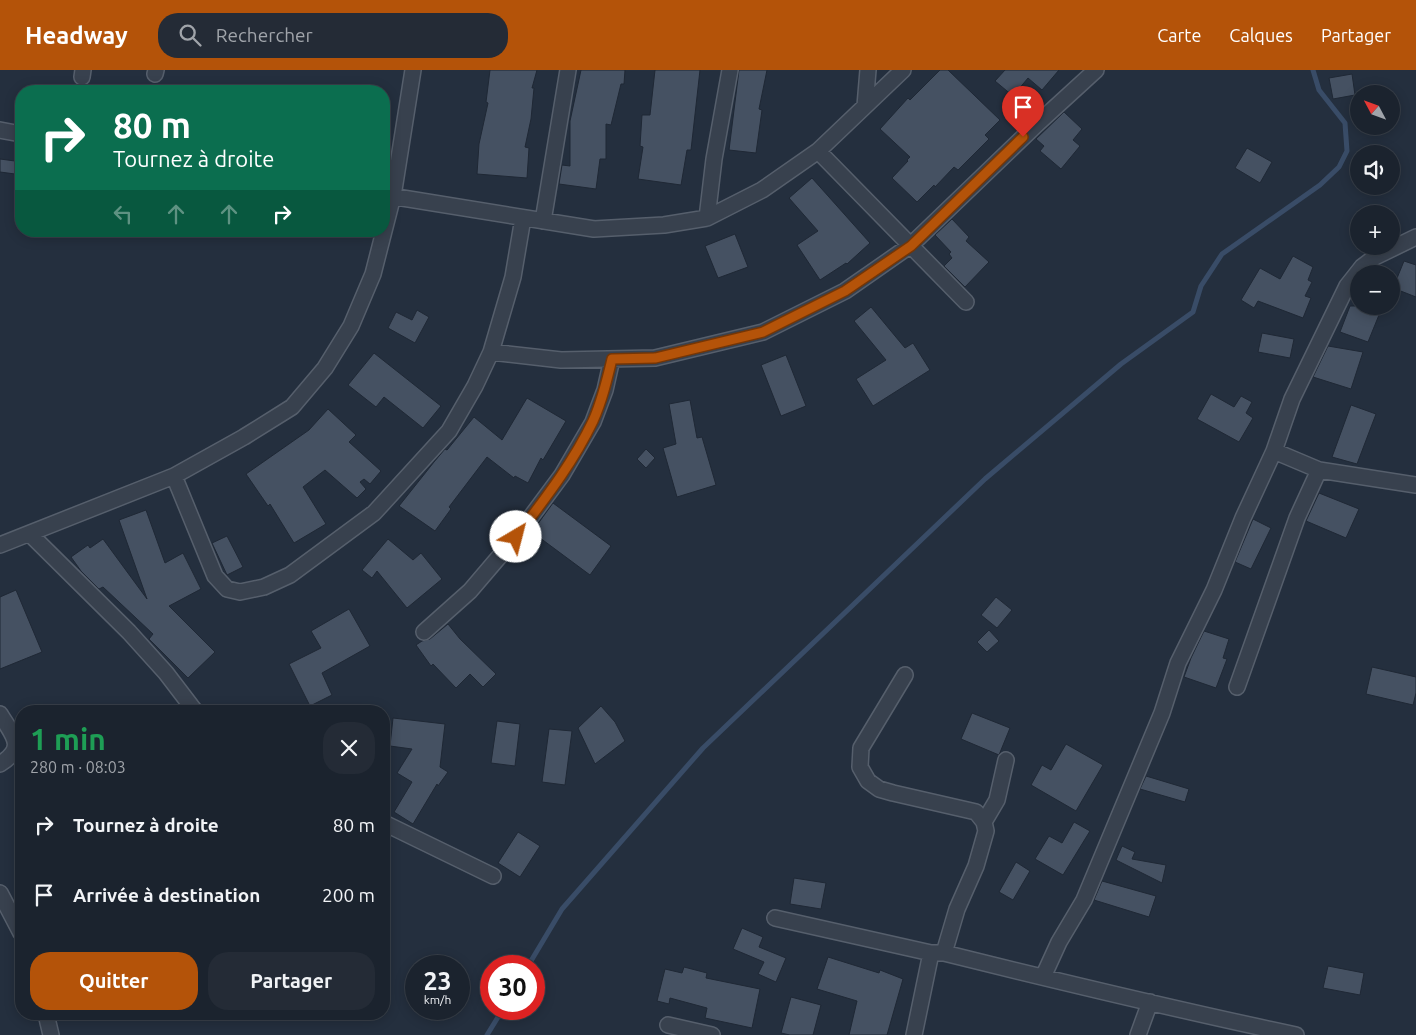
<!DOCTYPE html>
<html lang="fr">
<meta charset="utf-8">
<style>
body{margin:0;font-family:Ubuntu,sans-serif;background:#242b36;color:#f1f3f6;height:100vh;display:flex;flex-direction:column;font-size:19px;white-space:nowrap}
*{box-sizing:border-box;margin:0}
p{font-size:16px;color:#a0a4aa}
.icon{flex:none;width:28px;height:28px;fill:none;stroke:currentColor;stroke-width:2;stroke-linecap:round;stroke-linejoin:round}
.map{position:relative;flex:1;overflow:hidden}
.sheet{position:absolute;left:15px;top:635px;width:375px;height:315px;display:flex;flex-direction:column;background:#1b232e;border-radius:20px;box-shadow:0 2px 12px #0003,0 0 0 1px #39404a}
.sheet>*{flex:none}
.top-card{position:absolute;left:15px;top:15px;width:375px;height:152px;border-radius:20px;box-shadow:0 2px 12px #0003,0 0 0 1px #39404a;background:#0b6e4f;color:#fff;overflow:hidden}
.needle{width:32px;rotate:311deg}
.buttons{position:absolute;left:1350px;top:15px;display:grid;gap:10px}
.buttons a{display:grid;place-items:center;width:50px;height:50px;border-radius:50%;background:#1b232e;box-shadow:0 2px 12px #0003,0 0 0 1px #39404a;font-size:25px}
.speed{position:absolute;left:405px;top:885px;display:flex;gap:10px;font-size:25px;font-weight:700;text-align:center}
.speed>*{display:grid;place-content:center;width:65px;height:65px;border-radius:50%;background:#1b232e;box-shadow:0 2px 12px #0003,0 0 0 1px #39404a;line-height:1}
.speed small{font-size:12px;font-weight:400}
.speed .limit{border:8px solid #d22;background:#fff;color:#111}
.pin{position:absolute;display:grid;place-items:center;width:42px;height:42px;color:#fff;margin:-51px -21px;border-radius:50% 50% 50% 0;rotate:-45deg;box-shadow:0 0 5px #0007}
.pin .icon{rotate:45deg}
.me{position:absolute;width:55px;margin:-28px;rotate:37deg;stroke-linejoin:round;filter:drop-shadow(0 0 4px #0008)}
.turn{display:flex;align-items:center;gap:18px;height:105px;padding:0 15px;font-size:22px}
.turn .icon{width:65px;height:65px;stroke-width:2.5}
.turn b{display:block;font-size:35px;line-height:42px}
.lanes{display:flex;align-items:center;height:48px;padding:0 15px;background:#0003;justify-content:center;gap:25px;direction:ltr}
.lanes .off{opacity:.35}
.round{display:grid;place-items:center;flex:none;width:52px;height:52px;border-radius:20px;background:#242b36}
.overview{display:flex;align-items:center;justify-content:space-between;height:85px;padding:0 15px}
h1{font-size:30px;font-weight:700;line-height:38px;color:#1e9e55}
.cta{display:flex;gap:10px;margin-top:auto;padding:10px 15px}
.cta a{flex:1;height:58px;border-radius:20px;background:#b45309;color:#fff;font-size:20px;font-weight:700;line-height:58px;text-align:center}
.cta a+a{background:#242b36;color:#f1f3f6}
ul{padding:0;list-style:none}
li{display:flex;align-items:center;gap:15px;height:70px;padding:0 15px}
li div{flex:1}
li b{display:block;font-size:19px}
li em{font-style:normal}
header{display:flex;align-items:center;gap:30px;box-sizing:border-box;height:70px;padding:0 25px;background:#b45309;color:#fff}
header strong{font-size:24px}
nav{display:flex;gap:28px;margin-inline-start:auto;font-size:18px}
.search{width:350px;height:45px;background:#242b36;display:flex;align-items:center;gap:12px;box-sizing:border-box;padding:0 18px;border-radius:20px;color:#a0a4aa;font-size:19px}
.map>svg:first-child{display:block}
</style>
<header>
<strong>Headway</strong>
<div class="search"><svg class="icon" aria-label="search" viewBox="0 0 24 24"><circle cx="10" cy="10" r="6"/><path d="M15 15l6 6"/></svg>Rechercher</div>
<nav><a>Carte</a><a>Calques</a><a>Partager</a></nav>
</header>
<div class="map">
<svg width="1416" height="965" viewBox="0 0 1416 965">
<rect width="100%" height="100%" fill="#242f3e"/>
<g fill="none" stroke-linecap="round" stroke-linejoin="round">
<path stroke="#394c67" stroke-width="5" d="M 528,896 L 562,839 L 703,678 L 985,409 L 1121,294 L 1193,242 L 1201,216 L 1222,184 L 1320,115 L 1339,97 L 1347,81 L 1345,53 L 1319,20 L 1313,0
M 487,965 L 503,939"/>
</g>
<path fill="#455162" stroke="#1f2835" d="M 490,0 L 537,0 L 532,18 L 534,18 L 531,49 L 525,77 L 529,78 L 527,108 L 477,104 L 479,74 L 488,33 L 486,32 Z
M 581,0 L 625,0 L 624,14 L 621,14 L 611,55 L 606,54 L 606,89 L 600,89 L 596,119 L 559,114 L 562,95 L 570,96 L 570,51 Z
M 655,0 L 700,0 L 691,80 L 687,80 L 681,115 L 638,109 L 643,77 L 640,76 L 642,45 L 650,45 Z
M 739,0 L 767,0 L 759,39 L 762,40 L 756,83 L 729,80 Z
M 940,0 L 948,0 L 1000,50 L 985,65 L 989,69 L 958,100 L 954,97 L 935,117 L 934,115 L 917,132 L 892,108 L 908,91 L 907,90 L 910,87 L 880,59 L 908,28 L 910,30 Z
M 1005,0 L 1059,0 L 1042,20 L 1028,8 L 1013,26 L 995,11 Z
M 1352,4 L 1355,25 L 1333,29 L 1329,8 Z
M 1064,42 L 1082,59 L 1073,70 L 1080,76 L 1061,99 L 1040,81 L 1044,76 L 1036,69 Z
M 1247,78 L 1272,92 L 1260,113 L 1235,98 Z
M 0,89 L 15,91 L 15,104 L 0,102 Z
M 812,108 L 870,173 L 847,194 L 846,193 L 820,210 L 797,175 L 818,161 L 789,128 Z
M 952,149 L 969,167 L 966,171 L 989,192 L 965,217 L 944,196 L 952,188 L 949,184 L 951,182 L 935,165 Z
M 735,164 L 748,197 L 718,208 L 705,176 Z
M 1293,186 L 1313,197 L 1308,210 L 1312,212 L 1305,226 L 1311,228 L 1303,248 L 1258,231 L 1254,238 L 1241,230 L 1260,198 L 1280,209 Z
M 1404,191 L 1416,195 L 1416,227 L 1393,218 Z
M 1350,236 L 1373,236 L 1381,240 L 1368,272 L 1340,262 Z
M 871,237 L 905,278 L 913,273 L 930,300 L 873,336 L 856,309 L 886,290 L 854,251 Z
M 417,240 L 429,247 L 415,273 L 388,258 L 396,242 L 412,250 Z
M 1262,263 L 1294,269 L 1290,288 L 1258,282 Z
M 1328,276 L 1363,282 L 1351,319 L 1313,307 Z
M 374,283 L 441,336 L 423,358 L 384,327 L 376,337 L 348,315 Z
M 786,285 L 806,336 L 781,346 L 761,295 Z
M 1211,324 L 1234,337 L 1241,326 L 1252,332 L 1246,343 L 1253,348 L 1239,372 L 1197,349 Z
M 527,328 L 566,351 L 543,390 L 541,388 L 528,413 L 515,406 L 514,408 L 487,387 L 449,437 L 451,439 L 435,461 L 399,436 L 434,392 L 445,379 L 447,380 L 474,347 L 502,370 Z
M 690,330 L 697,368 L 702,367 L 716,415 L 677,427 L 663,378 L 676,374 L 669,334 Z
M 1351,335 L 1376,344 L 1357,394 L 1332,387 Z
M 328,339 L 356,365 L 349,372 L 381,401 L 370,414 L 364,409 L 360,412 L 366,419 L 357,428 L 325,400 L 303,417 L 326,454 L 294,473 L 270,434 L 268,436 L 246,404 L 309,360 Z
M 646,379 L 655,388 L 646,398 L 637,389 Z
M 1319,423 L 1359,439 L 1346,468 L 1306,451 Z
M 553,433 L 611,476 L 590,505 L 532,462 Z
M 146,440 L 165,493 L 183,483 L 201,519 L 169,536 L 215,582 L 188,608 L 149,569 L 153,564 L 103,517 L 99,519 L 81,501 L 71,487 L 88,475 L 90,478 L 103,469 L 147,529 L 119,450 Z
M 1253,449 L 1271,458 L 1251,499 L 1235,492 Z
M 227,466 L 243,497 L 227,505 L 212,473 Z
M 388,469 L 413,490 L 421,483 L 442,509 L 407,538 L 377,501 L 372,508 L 362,500 Z
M 16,520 L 42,582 L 0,599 L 0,527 Z
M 996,527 L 1012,540 L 997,558 L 981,545 Z
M 349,539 L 370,576 L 322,603 L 332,625 L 310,636 L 289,594 L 321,578 L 311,561 Z
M 448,554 L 460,569 L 496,604 L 483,617 L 470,604 L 456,618 L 433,594 L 431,596 L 416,575 L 422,571 L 430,569 Z
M 989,560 L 999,571 L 987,582 L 977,572 Z
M 1204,561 L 1229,569 L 1223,588 L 1227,589 L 1216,618 L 1184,607 L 1191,588 Z
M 1372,597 L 1416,607 L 1416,623 L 1413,635 L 1366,624 Z
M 601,636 L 615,652 L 625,671 L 595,694 L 578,658 Z
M 972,643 L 1010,658 L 999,685 L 961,669 Z
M 393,648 L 445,654 L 440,697 L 448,702 L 438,716 L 437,714 L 413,754 L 394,742 L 412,712 L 397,703 L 412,679 L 390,676 Z
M 497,651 L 520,654 L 515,696 L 491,693 Z
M 549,659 L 572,661 L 565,715 L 542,712 Z
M 1066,674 L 1103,695 L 1076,741 L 1031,715 L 1042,695 L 1051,700 Z
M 1146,706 L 1189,719 L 1185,732 L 1140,719 Z
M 1074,752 L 1090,761 L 1063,805 L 1035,789 L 1049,766 L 1062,773 Z
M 518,762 L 540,776 L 520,807 L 498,793 Z
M 1122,776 L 1135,782 L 1132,789 L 1166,795 L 1162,813 L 1116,790 Z
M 1016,792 L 1030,801 L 1013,830 L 999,822 Z
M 794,808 L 826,813 L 821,839 L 790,834 Z
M 1102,811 L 1156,826 L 1149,847 L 1094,830 Z
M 742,858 L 763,867 L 759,877 L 786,888 L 776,912 L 758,904 L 764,892 L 733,879 Z
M 828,887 L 879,903 L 880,900 L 903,909 L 887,965 L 849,965 L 857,931 L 817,919 Z
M 1328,896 L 1364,903 L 1360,925 L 1323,918 Z
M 684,897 L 707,903 L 706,908 L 760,919 L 752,958 L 705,948 L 707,938 L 670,928 L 669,934 L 657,931 L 665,899 L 682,903 Z
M 791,927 L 821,935 L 813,965 L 790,965 L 781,963 Z"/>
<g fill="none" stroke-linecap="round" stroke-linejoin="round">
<defs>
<path id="minor" d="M 155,4 L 156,0
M 82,7 L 83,0
M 865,36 L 868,0
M 0,60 L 21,64
M 818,81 L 966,232
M 384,125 L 594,159 L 664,155 L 707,148 L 762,120 L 818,81 L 903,0
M 707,148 L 714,89 L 730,0
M 543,151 L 568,0
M 384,161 L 393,126 L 413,0
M 491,282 L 561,290 L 655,288 L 763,262 L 845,221 L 911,175 L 1037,54 L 1096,0
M 1274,381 L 1319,400 L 1416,415
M 174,406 L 215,506 L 227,519 L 240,522 L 264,517 L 290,505 L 374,443 L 449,361 L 475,316 L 491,282 L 513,207 L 523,148
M 30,464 L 129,562 L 166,603 L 195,641
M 0,475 L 174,406 L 244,367 L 292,337 L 325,298 L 351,256 L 373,204 L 384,161
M 424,562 L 470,521 L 516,467 L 562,405 L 593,352 L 605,320 L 612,289
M 905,605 L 861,678 L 860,697 L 868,711 L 879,719 L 893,723 L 976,742 L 984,752 L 986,761 L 976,796 L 957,839 L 944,883
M 1237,617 L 1297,448 L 1319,400
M 0,644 C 13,666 27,677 0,694
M 984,752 L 997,730 L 1006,690
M 384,753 L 493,806
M 0,823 L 21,863
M 775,848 L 931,883 L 944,883 C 1061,912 1178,940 1296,965
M 1043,907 L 1059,872 L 1084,830 L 1162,643 L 1178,593 L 1214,520 L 1243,448 L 1274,381 L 1292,329 L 1347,216 L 1362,197 L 1375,187 L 1416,167
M 46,944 L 51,965
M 668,955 L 712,965
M 914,965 L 931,883
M 1138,965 L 1150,932"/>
</defs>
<use href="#minor" stroke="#565f6c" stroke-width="18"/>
<use href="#minor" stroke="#38414e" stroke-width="15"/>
</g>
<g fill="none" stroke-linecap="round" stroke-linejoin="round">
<defs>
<path id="route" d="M 516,467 C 544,430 573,393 593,351 C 602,331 607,310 612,289 L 655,288 L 763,262 L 845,221 L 911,176 L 1023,67"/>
</defs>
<use href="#route" stroke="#753606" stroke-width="12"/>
<use href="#route" stroke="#b45309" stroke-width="9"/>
</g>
</svg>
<div class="buttons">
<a><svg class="needle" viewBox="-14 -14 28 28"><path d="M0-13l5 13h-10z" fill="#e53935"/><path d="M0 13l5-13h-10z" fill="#a0a4aa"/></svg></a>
<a><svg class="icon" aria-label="sound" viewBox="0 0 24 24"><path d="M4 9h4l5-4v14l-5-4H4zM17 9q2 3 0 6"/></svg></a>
<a>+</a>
<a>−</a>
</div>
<div class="speed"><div>23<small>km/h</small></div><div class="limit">30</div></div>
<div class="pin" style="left:1023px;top:67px;background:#d93025"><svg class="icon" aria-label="arrive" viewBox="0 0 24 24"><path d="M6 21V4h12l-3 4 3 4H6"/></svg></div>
<svg class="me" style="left:516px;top:467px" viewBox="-20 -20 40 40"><circle r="19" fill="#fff"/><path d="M0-13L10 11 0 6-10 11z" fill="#b45309"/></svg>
<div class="top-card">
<div class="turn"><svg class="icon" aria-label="right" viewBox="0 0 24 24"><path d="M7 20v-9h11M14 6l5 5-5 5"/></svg><div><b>80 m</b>Tournez à droite</div></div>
<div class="lanes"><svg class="icon off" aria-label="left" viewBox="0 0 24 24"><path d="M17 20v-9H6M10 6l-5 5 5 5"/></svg><svg class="icon off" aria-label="ahead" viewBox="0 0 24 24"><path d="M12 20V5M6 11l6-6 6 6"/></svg><svg class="icon off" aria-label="ahead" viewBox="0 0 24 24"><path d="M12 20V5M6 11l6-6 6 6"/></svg><svg class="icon" aria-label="right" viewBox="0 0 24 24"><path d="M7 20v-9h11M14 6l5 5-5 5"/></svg></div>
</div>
<section class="sheet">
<div class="overview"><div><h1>1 min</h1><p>280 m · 08:03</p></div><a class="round"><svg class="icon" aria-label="close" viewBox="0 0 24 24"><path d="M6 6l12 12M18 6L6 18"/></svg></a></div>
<ul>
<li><svg class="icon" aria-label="right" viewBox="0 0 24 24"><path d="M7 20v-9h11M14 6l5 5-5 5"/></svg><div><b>Tournez à droite</b></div><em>80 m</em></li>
<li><svg class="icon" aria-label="arrive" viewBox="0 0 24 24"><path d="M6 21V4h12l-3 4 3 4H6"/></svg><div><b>Arrivée à destination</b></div><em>200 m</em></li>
</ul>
<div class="cta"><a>Quitter</a><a>Partager</a></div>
</section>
</div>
